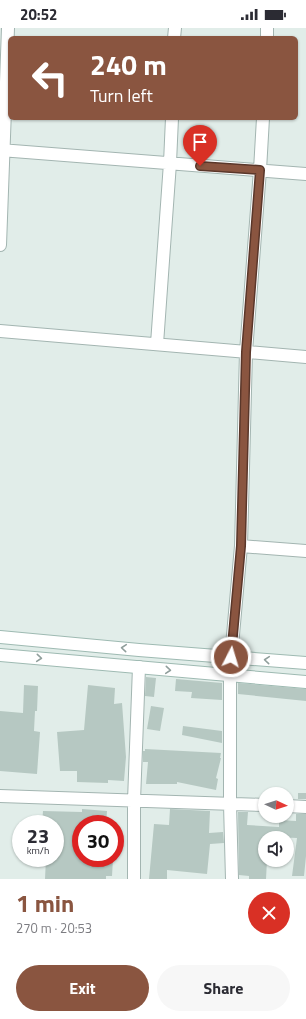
<!DOCTYPE html>
<meta charset="utf-8">
<style>
body{margin:0;font-family:"Titillium Web",sans-serif;background:#f7f7f7;color:#2b2b33;height:100vh;display:flex;flex-direction:column;font-size:15px;white-space:nowrap}
*{box-sizing:border-box;margin:0}
p{font-size:13px;color:#7c7c81}
.icon{flex:none;width:22px;height:22px;fill:none;stroke:currentColor;stroke-width:2;stroke-linecap:round;stroke-linejoin:round}
.map{position:relative;height:851px;overflow:hidden}
.sheet{display:flex;flex-direction:column;background:#fff;flex:1}
.sheet>*{flex:none}
.banner{position:absolute;left:8px;top:8px;width:290px;height:84px;border-radius:6px;box-shadow:0 1px 3px #0004;background:#8a5540;color:#fff;overflow:hidden}
.needle{width:26px;rotate:94deg}
.fabs{position:absolute;left:258px;top:759px;display:grid;gap:8px}
.fabs a{display:grid;place-items:center;width:36px;height:36px;border-radius:50%;background:#fff;box-shadow:0 1px 3px #0004;font-size:20px}
.speed{position:absolute;left:12px;top:787px;display:flex;gap:8px;font-size:20px;font-weight:700;text-align:center}
.speed>*{display:grid;place-content:center;width:52px;height:52px;border-radius:50%;background:#fff;box-shadow:0 1px 3px #0004;line-height:1}
.speed small{font-size:10px;font-weight:400}
.speed .limit{border:6px solid #d22;background:#fff;color:#111}
.pin{position:absolute;display:grid;place-items:center;width:34px;height:34px;color:#fff;margin:-41px -17px;border-radius:50% 50% 50% 0;rotate:-45deg;box-shadow:0 0 4px #0007}
.pin .icon{rotate:45deg}
.me{position:absolute;width:44px;margin:-22px;rotate:5deg;stroke-linejoin:round;filter:drop-shadow(0 0 3px #0008)}
.turn{display:flex;align-items:center;gap:14px;height:84px;padding:0 16px;font-size:18px}
.turn .icon{width:52px;height:52px;stroke-width:2.5}
.turn b{display:block;font-size:28px;line-height:34px}
.round{display:grid;place-items:center;flex:none;width:42px;height:42px;border-radius:21px;background:#f7f7f7}
.overview{display:flex;align-items:center;justify-content:space-between;height:68px;padding:0 16px}
h1{font-size:24px;font-weight:700;line-height:30px;color:#8a5540}
.button{display:flex;gap:8px;margin-top:auto;padding:8px 16px}
.button a{flex:1;height:46px;border-radius:24px;background:#8a5540;color:#fff;font-size:16px;font-weight:700;line-height:46px;text-align:center}
.button a+a{background:#f7f7f7;color:#2b2b33}
.status{display:flex;justify-content:space-between;align-items:center;height:28px;padding:0 20px;background:#fff;direction:ltr}
.status svg{height:11px;fill:currentColor}
.map>svg:first-child{display:block}
</style>
<div class="status"><b>20:52</b><svg viewBox="0 0 49 12"><path d="M0 12V9h3v3zM5 12V6h3v6zM10 12V3h3v9zM15 12V0h3v12zM26 1h20v11H26zM47 4h2v5h-2z"/></svg></div>
<div class="map">
<svg width="306" height="851" viewBox="0 0 306 851">
<rect width="100%" height="100%" fill="#e1ede9"/>
<path fill="#b6c8c2" d="M 146,649 L 156,650 L 154,669 L 145,668 Z
M 176,651 L 222,655 L 222,672 L 191,670 L 192,664 L 175,663 Z
M 238,655 L 306,661 L 306,673 L 238,666 Z
M 24,657 L 38,658 L 37,683 L 35,683 L 34,703 L 40,704 L 37,746 L 0,743 L 0,683 L 23,685 Z
M 88,657 L 115,660 L 114,676 L 122,675 L 126,729 L 124,753 L 108,752 L 108,755 L 77,754 L 77,743 L 60,743 L 57,704 L 84,702 Z
M 151,678 L 164,680 L 160,703 L 147,701 Z
M 183,698 L 222,703 L 222,715 L 182,707 Z
M 145,721 L 221,725 L 220,730 L 221,730 L 216,750 L 218,751 L 216,762 L 177,754 L 177,756 L 146,756 L 148,734 L 143,734 L 143,723 L 145,723 Z
M 298,765 L 306,765 L 306,771 L 298,771 Z
M 82,781 L 107,783 L 106,796 L 81,796 L 81,809 L 80,809 L 79,830 L 113,831 L 112,848 L 106,848 L 106,851 L 45,851 L 46,830 L 55,830 L 55,796 L 42,796 L 43,783 L 82,784 Z
M 170,781 L 210,783 L 209,805 L 223,804 L 224,815 L 210,816 L 207,846 L 167,842 L 167,851 L 149,851 L 154,796 L 169,797 Z
M 238,784 L 248,784 L 247,797 L 279,799 L 279,792 L 296,793 L 296,786 L 306,786 L 306,828 L 304,848 L 292,848 L 297,810 L 275,809 L 275,810 L 265,810 L 265,832 L 267,832 L 266,851 L 249,851 L 249,848 L 239,847 Z"/>
<g fill="none" stroke-linecap="round" stroke-linejoin="round">
<defs>
<path id="street" d="M 174,10 L 175,0
M 267,10 L 267,0
M 0,122 L 306,146
M 0,217 L 8,0
M 0,303 L 306,329
M 157,316 L 170,135 L 172,90
M 241,518 L 306,523
M 231,629 L 241,518 L 246,324 L 260,142 L 263,90
M 230,647 L 230,776 L 232,851
M 0,768 L 265,777
M 287,778 L 306,779
M 134,851 L 134,773 L 139,639"/>
<path id="secondary" d="M 0,609 L 139,622 L 306,635
M 0,627 L 306,654"/>
</defs>
<use href="#street" stroke="#a3b5b1" stroke-width="14"/>
<use href="#secondary" stroke="#9ebab2" stroke-width="14"/>
<use href="#street" stroke="#fff" stroke-width="12"/>
<use href="#secondary" stroke="#fff" stroke-width="12"/>
</g>
<defs><path id="oneway-chevron" d="M-2-3.5L2.5 0L-2 3.5" fill="none" stroke-width="1.6" stroke-linecap="round" stroke-linejoin="round"/></defs>
<g stroke="#909f9c">
<use href="#oneway-chevron" transform="translate(124 620) rotate(-175)"/>
<use href="#oneway-chevron" transform="translate(39 630) rotate(5)"/>
<use href="#oneway-chevron" transform="translate(267 632) rotate(-175)"/>
<use href="#oneway-chevron" transform="translate(168 642) rotate(5)"/>
</g>
<g fill="none" stroke-linecap="round" stroke-linejoin="round">
<defs>
<path id="route" d="M 200,138 L 260,142 L 246,324 L 241,518 L 231,629"/>
</defs>
<use href="#route" stroke="#5a372a" stroke-width="10"/>
<use href="#route" stroke="#8a5540" stroke-width="7"/>
</g>
</svg>
<div class="fabs">
<a><svg class="needle" viewBox="-14 -14 28 28"><path d="M0-13l5 13h-10z" fill="#e53935"/><path d="M0 13l5-13h-10z" fill="#7c7c81"/></svg></a>
<a><svg class="icon" aria-label="sound" viewBox="0 0 24 24"><path d="M4 9h4l5-4v14l-5-4H4zM17 9q2 3 0 6"/></svg></a>
</div>
<div class="speed"><div>23<small>km/h</small></div><div class="limit">30</div></div>
<div class="pin" style="left:200px;top:138px;background:#d93025"><svg class="icon" aria-label="arrive" viewBox="0 0 24 24"><path d="M6 21V4h12l-3 4 3 4H6"/></svg></div>
<svg class="me" style="left:231px;top:629px" viewBox="-20 -20 40 40"><circle r="17" fill="#8a5540" stroke="#fff" stroke-width="3"/><path d="M0-11L8 9 0 5-8 9z" fill="#fff"/></svg>
<div class="banner">
<div class="turn"><svg class="icon" aria-label="left" viewBox="0 0 24 24"><path d="M17 20v-9H6M10 6l-5 5 5 5"/></svg><div><b>240 m</b>Turn left</div></div>
</div>
</div>
<section class="sheet">
<div class="overview"><div><h1>1 min</h1><p>270 m · 20:53</p></div><a class="round" style="background:#d93025;color:#fff"><svg class="icon" aria-label="close" viewBox="0 0 24 24"><path d="M6 6l12 12M18 6L6 18"/></svg></a></div>
<div class="button"><a>Exit</a><a>Share</a></div>
</section>
